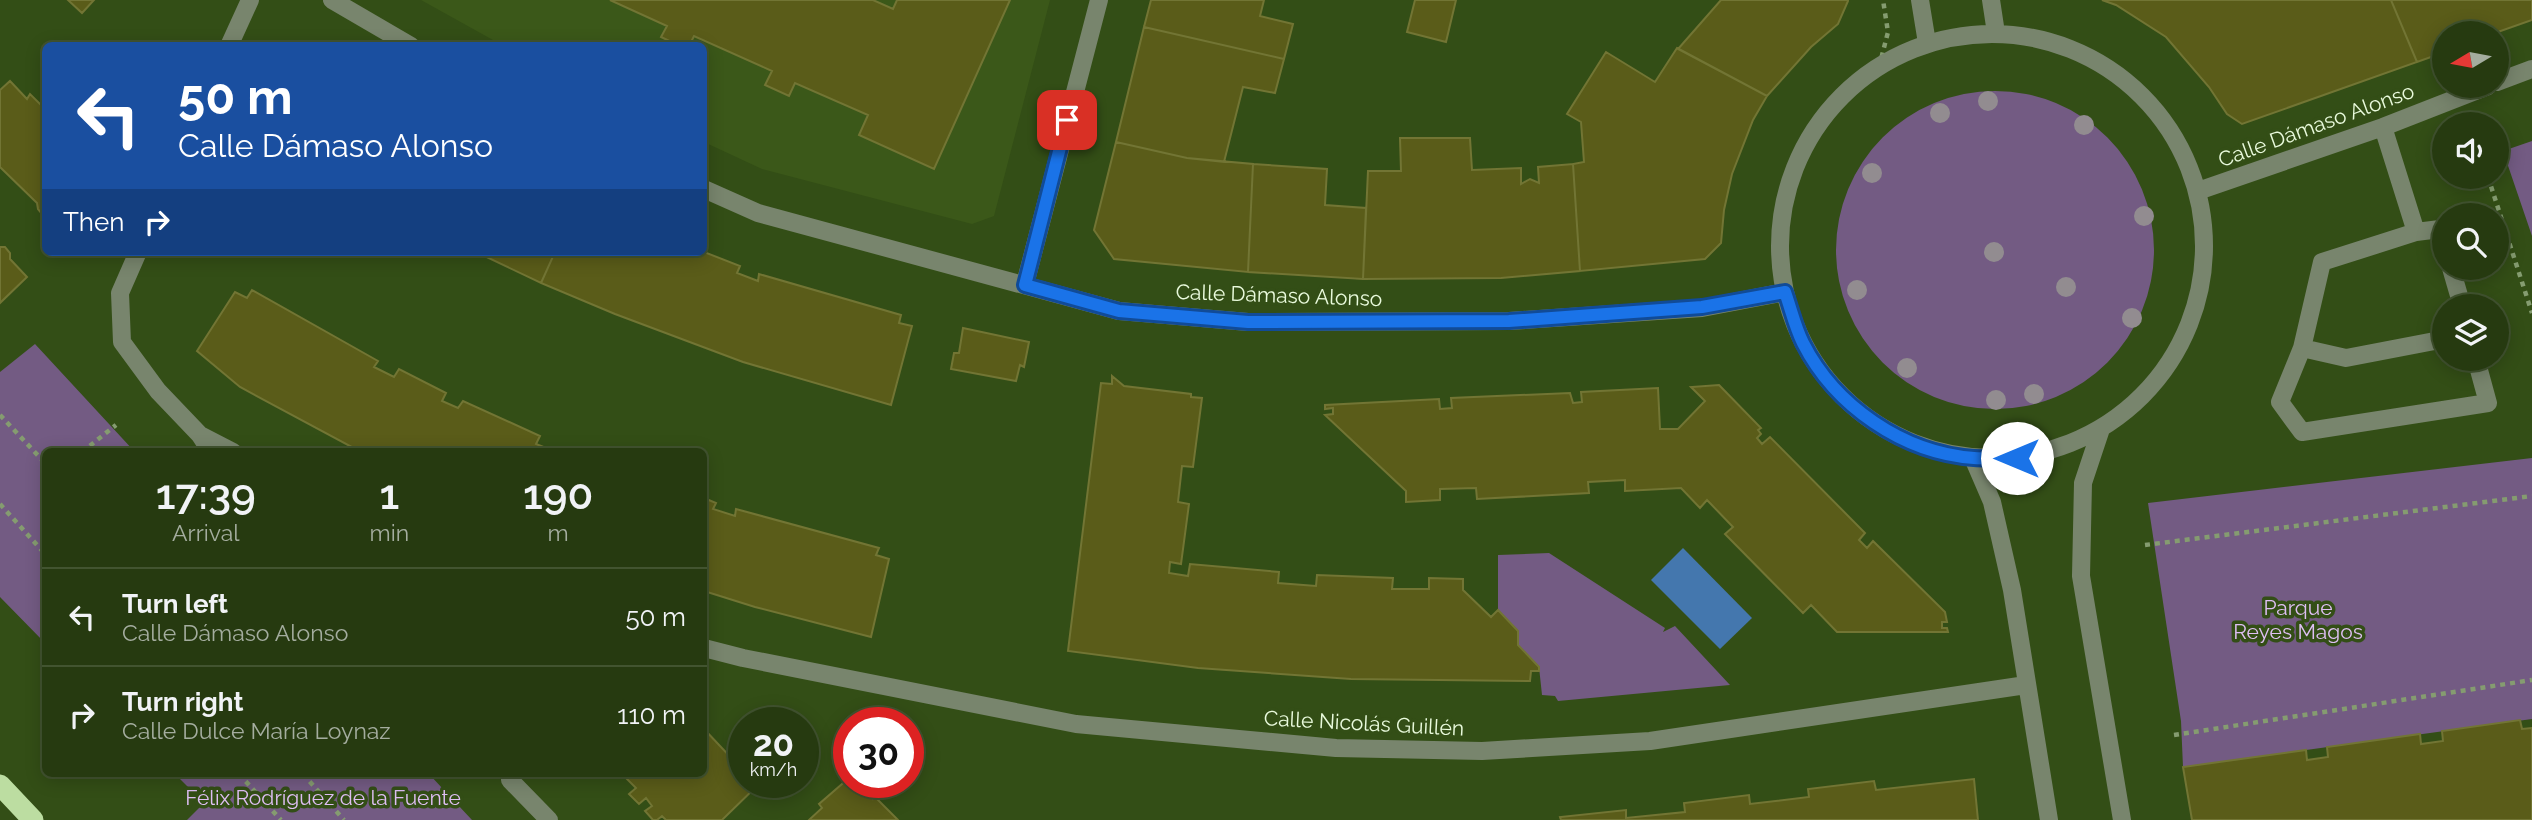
<!DOCTYPE html>
<meta charset="utf-8">
<style>
body{margin:0;font-family:Raleway,sans-serif;background:#2e4119;color:#f1f3f6;height:100vh;display:flex;flex-direction:column;font-size:26px;white-space:nowrap}
*{box-sizing:border-box;margin:0}
p{font-size:23px;color:#a4ad9f}
.icon{flex:none;width:38px;height:38px;fill:none;stroke:currentColor;stroke-width:2;stroke-linecap:round;stroke-linejoin:round}
.map{position:relative;flex:1;overflow:hidden}
.side{position:absolute;left:42px;top:448px;width:665px;height:329px;display:flex;flex-direction:column;background:#263a10;border-radius:10px;box-shadow:0 4px 18px #0003,0 0 0 2px #425430}
.side>*{flex:none}
.guide{position:absolute;left:42px;top:42px;width:665px;height:214px;border-radius:10px;box-shadow:0 4px 18px #0003,0 0 0 2px #425430;background:#1a4fa0;color:#fff;overflow:hidden}
.needle{width:46px;rotate:260deg}
.buttons{position:absolute;left:2432px;top:21px;display:grid;gap:14px}
.buttons a{display:grid;place-items:center;width:77px;height:77px;border-radius:50%;background:#263a10;box-shadow:0 4px 18px #0003,0 0 0 2px #425430;font-size:35px}
.speed{position:absolute;left:728px;top:707px;display:flex;gap:14px;font-size:35px;font-weight:700;text-align:center}
.speed>*{display:grid;place-content:center;width:91px;height:91px;border-radius:50%;background:#263a10;box-shadow:0 4px 18px #0003,0 0 0 2px #425430;line-height:1}
.speed small{font-size:18px;font-weight:400}
.speed .limit{border:10px solid #d22;background:#fff;color:#111}
.pin{position:absolute;display:grid;place-items:center;width:60px;height:60px;color:#fff;margin:-30px;border-radius:14px;box-shadow:0 4px 10px #0006}
.me{position:absolute;width:77px;margin:-38px;rotate:270deg;stroke-linejoin:round;filter:drop-shadow(0 0 5px #0008)}
.turn{display:flex;align-items:center;gap:24px;height:147px;padding:0 21px;font-size:32px}
.turn .icon{width:91px;height:91px;stroke-width:2.5}
.turn b{display:block;font-size:49px;line-height:60px}
.then{display:flex;align-items:center;height:66px;padding:0 21px;background:#0003;gap:14px;font-size:26px}
.eta{display:flex;justify-content:space-evenly;align-items:center;height:119px;text-align:center}
.eta b{font-size:42px;font-weight:600;line-height:49px}
ul{padding:0;list-style:none}
li{display:flex;align-items:center;gap:21px;height:98px;padding:0 21px;border-top:2px solid #425430}
li div{flex:1}
li b{display:block;font-size:26px}
li em{font-style:normal}
.map>svg:first-child{display:block}
</style>
<div class="map">
<svg width="2532" height="820" viewBox="0 0 2532 820">
<rect width="100%" height="100%" fill="#334e16"/>
<path fill="#3b5819" d="M 421,0 L 1050,0 L 994,216 L 972,224 L 762,169 L 704,142 L 704,46 L 502,45 Z"/>
<path fill="#735b83" d="M1836 250a159 159 0 1 1 318 0a159 159 0 1 1-318 0Z
M 2532,141 L 2532,236 L 2503,151 Z
M 35,344 L 134,451 L 46,452 L 45,643 L 0,597 L 0,372 Z
M 2532,458 L 2532,719 L 2183,767 L 2181,721 L 2148,503 Z
M 1549,553 L 1665,628 L 1663,632 L 1675,626 L 1730,685 L 1558,701 L 1555,696 L 1542,695 L 1539,667 L 1518,645 L 1518,631 L 1498,610 L 1498,555 Z
M 175,774 L 429,774 L 472,820 L 187,820 L 204,803 Z"/>
<path fill="#4477ae" d="M 1683,548 L 1752,618 L 1720,649 L 1651,580 Z"/>
<path fill="#5a5c19" stroke="#727534" stroke-width="2" d="M 68,0 L 94,0 L 82,13 Z
M 610,0 L 873,0 L 893,9 L 897,0 L 1010,0 L 934,169 L 859,135 L 868,115 L 795,83 L 789,96 L 765,85 L 772,71 L 694,36 L 689,46 L 680,46 L 661,37 L 667,26 Z
M 1151,0 L 1264,0 L 1260,16 L 1293,24 L 1284,59 L 1144,27 Z
M 1415,0 L 1456,0 L 1446,42 L 1407,32 Z
M 1721,0 L 1848,0 L 1848,1 L 1838,24 L 1811,47 L 1767,96 L 1678,49 Z
M 2102,0 L 2391,0 L 2417,62 L 2242,124 L 2227,114 L 2209,87 L 2166,37 L 2116,5 Z
M 2391,0 L 2532,0 L 2532,20 L 2495,33 L 2445,33 L 2445,52 L 2417,62 Z
M 1144,27 L 1284,59 L 1275,93 L 1243,87 L 1224,162 L 1187,158 L 1116,142 Z
M 1677,48 L 1767,96 L 1753,120 L 1732,174 L 1724,210 L 1721,243 L 1705,259 L 1580,271 L 1573,164 L 1584,162 L 1581,122 L 1567,114 L 1606,52 L 1655,82 Z
M 10,81 L 27,99 L 30,94 L 46,110 L 46,214 L 42,214 L 38,209 L 37,203 L 0,167 L 0,90 Z
M 1400,138 L 1470,138 L 1472,170 L 1521,168 L 1521,184 L 1530,179 L 1539,183 L 1538,167 L 1573,164 L 1580,271 L 1501,278 L 1363,279 L 1368,171 L 1401,171 Z
M 1116,142 L 1187,158 L 1253,164 L 1248,272 L 1114,259 L 1094,230 Z
M 1253,164 L 1327,169 L 1325,205 L 1366,208 L 1363,279 L 1248,272 Z
M 0,247 L 5,247 L 10,253 L 10,259 L 27,277 L 0,303 Z
M 476,252 L 555,252 L 541,283 Z
M 555,252 L 704,252 L 740,266 L 737,273 L 758,281 L 759,274 L 901,315 L 899,323 L 912,326 L 891,405 L 743,362 L 615,314 L 541,283 Z
M 252,290 L 378,361 L 374,367 L 394,377 L 399,369 L 446,393 L 442,401 L 458,408 L 463,401 L 540,436 L 536,444 L 556,452 L 361,452 L 240,387 L 197,351 L 235,292 L 247,298 Z
M 963,328 L 1029,342 L 1024,367 L 1020,365 L 1016,381 L 951,369 L 954,353 L 959,353 Z
M 1112,376 L 1124,386 L 1191,394 L 1191,397 L 1202,398 L 1193,467 L 1182,466 L 1178,502 L 1189,504 L 1181,564 L 1170,562 L 1169,573 L 1188,576 L 1190,564 L 1279,572 L 1278,583 L 1316,586 L 1317,575 L 1393,578 L 1392,589 L 1429,589 L 1429,578 L 1463,579 L 1463,590 L 1491,617 L 1498,610 L 1518,631 L 1518,645 L 1539,667 L 1539,671 L 1531,671 L 1530,681 L 1351,679 L 1198,668 L 1068,651 L 1101,383 L 1112,384 Z
M 1719,385 L 1761,428 L 1758,430 L 1761,434 L 1757,438 L 1762,444 L 1770,437 L 1865,533 L 1859,540 L 1867,548 L 1873,541 L 1945,612 L 1947,622 L 1942,622 L 1942,628 L 1947,628 L 1948,632 L 1837,632 L 1811,605 L 1803,613 L 1725,534 L 1733,527 L 1707,500 L 1700,508 L 1681,488 L 1625,491 L 1625,480 L 1588,482 L 1589,493 L 1477,499 L 1476,488 L 1440,489 L 1440,500 L 1406,502 L 1406,491 L 1325,415 L 1333,414 L 1333,408 L 1325,409 L 1325,405 L 1439,399 L 1440,409 L 1452,408 L 1451,398 L 1570,393 L 1573,403 L 1582,402 L 1581,392 L 1658,388 L 1660,429 L 1678,429 L 1705,401 L 1691,387 Z
M 704,498 L 716,503 L 713,509 L 735,516 L 736,509 L 879,548 L 876,555 L 889,559 L 871,637 L 755,607 L 704,591 Z
M 2520,720 L 2522,729 L 2532,728 L 2532,820 L 2192,820 L 2183,767 L 2306,750 L 2307,760 L 2328,757 L 2327,747 L 2420,734 L 2421,744 L 2443,741 L 2442,731 Z
M 704,729 L 736,763 L 742,757 L 744,760 L 744,782 L 761,782 L 722,820 L 666,820 L 662,816 L 657,820 L 653,820 L 645,811 L 652,806 L 646,798 L 639,804 L 629,794 L 636,788 L 622,774 L 704,774 Z
M 849,778 L 849,782 L 875,782 L 879,787 L 870,795 L 873,799 L 875,797 L 898,820 L 809,820 L 822,808 L 819,804 Z
M 1974,779 L 1978,820 L 1561,820 L 1560,817 L 1626,810 L 1626,818 L 1685,812 L 1684,803 L 1749,795 L 1750,804 L 1809,797 L 1808,789 L 1874,781 L 1876,790 Z"/>
<g fill="none" stroke-linecap="round" stroke-linejoin="round">
<path stroke="#859c70" stroke-width="4.5" stroke-dasharray="5 5" stroke-linecap="butt" d="M 1879,67 L 1888,32 L 1883,0
M 2488,177 L 2532,313
M 0,415 L 46,464
M 82,452 L 116,425
M 0,504 L 46,555
M 2145,545 L 2532,496
M 2174,735 L 2532,680
M 239,774 L 281,820
M 303,774 L 344,820"/>
<path stroke="#78856d" stroke-width="18" d="M 332,0 L 411,46
M 1920,0 L 1927,43
M 1991,0 L 1996,33
M1780 246a212 212 0 1 1 424 0a212 212 0 1 1-424 0Z
M 229,46 L 250,0
M 2497,82 L 2532,69
M 2383,127 L 2416,232
M 704,189 L 758,213 L 1119,311 L 1248,322 L 1509,321 L 1702,308 L 1785,292
M 2198,191 L 2383,127 L 2488,86
M 2445,245 L 2440,229 L 2416,232 L 2322,262 L 2302,348 L 2280,402 L 2302,432 L 2488,403 L 2476,359
M 138,252 L 120,293 L 122,342 L 158,391 L 200,435 L 211,452
M 2451,268 L 2462,306
M 1025,284 L 1099,0
M 2302,348 L 2346,358 L 2445,339
M 2101,429 L 2083,483 L 2081,576 L 2122,820
M 202,436 L 233,452
M 1973,458 L 1992,502 L 2012,590 L 2049,820
M 704,648 L 743,658 L 1076,724 L 1336,748 L 1482,751 L 1650,741 L 2026,685
M 510,774 L 510,780 L 549,820"/>
<path stroke="#bcdda1" stroke-width="21" d="M 0,785 L 33,820"/>
</g>
<g fill="#928c90">
<circle cx="1988" cy="101" r="10"/>
<circle cx="1940" cy="113" r="10"/>
<circle cx="2084" cy="125" r="10"/>
<circle cx="1872" cy="173" r="10"/>
<circle cx="2144" cy="216" r="10"/>
<circle cx="1994" cy="252" r="10"/>
<circle cx="2066" cy="287" r="10"/>
<circle cx="1857" cy="290" r="10"/>
<circle cx="2132" cy="318" r="10"/>
<circle cx="1907" cy="368" r="10"/>
<circle cx="2034" cy="394" r="10"/>
<circle cx="1996" cy="400" r="10"/>
</g>
<g fill="none" stroke-linecap="round" stroke-linejoin="round">
<defs>
<path id="route" d="M 1067,120 L 1025,285 L 1119,311 L 1248,322 L 1509,321 L 1702,307 L 1785,292 C 1791,309 1795,327 1803,343 C 1835,406 1903,453 1974,458 C 1988,459 2003,458 2017,458"/>
</defs>
<use href="#route" stroke="#114b97" stroke-width="18"/>
<use href="#route" stroke="#1a73e8" stroke-width="12"/>
</g>
<g text-anchor="middle" dominant-baseline="central" stroke-width="7" stroke-linejoin="round" paint-order="stroke">
<g font-size="21" fill="#e9fadc" stroke="#334e16">
<text transform="translate(2316 125) rotate(-20)">Calle Dámaso Alonso</text>
<text transform="translate(1279 295) rotate(2)">Calle Dámaso Alonso</text>
<text transform="translate(1364 723) rotate(3)">Calle Nicolás Guillén</text>
</g>
<g font-size="21" fill="#dfbff4" stroke="#334e16">
<text x="2298" y="607">Parque<tspan x="2298" dy="24">Reyes Magos</tspan></text>
<text x="323" y="797">Félix Rodríguez de la Fuente</text>
</g>
</g>
</svg>
<div class="buttons">
<a><svg class="needle" viewBox="-14 -14 28 28"><path d="M0-13l5 13h-10z" fill="#e53935"/><path d="M0 13l5-13h-10z" fill="#a4ad9f"/></svg></a>
<a><svg class="icon" aria-label="sound" viewBox="0 0 24 24"><path d="M4 9h4l5-4v14l-5-4H4zM17 9q2 3 0 6"/></svg></a>
<a><svg class="icon" aria-label="search" viewBox="0 0 24 24"><circle cx="10" cy="10" r="6"/><path d="M15 15l6 6"/></svg></a>
<a><svg class="icon" aria-label="layers" viewBox="0 0 24 24"><path d="M12 4l9 5-9 5-9-5zM3 14l9 5 9-5"/></svg></a>
</div>
<div class="speed"><div>20<small>km/h</small></div><div class="limit">30</div></div>
<div class="pin" style="left:1067px;top:120px;background:#d93025"><svg class="icon" aria-label="arrive" viewBox="0 0 24 24"><path d="M6 21V4h12l-3 4 3 4H6"/></svg></div>
<svg class="me" style="left:2017px;top:458px" viewBox="-20 -20 40 40"><circle r="19" fill="#fff"/><path d="M0-13L10 11 0 6-10 11z" fill="#1a73e8"/></svg>
<div class="guide">
<div class="turn"><svg class="icon" aria-label="left" viewBox="0 0 24 24"><path d="M17 20v-9H6M10 6l-5 5 5 5"/></svg><div><b>50 m</b>Calle Dámaso Alonso</div></div>
<div class="then">Then<svg class="icon" aria-label="right" viewBox="0 0 24 24"><path d="M7 20v-9h11M14 6l5 5-5 5"/></svg></div>
</div>
<section class="side">
<div class="eta">
<div><b>17:39</b><p>Arrival</p></div>
<div><b>1</b><p>min</p></div>
<div><b>190</b><p>m</p></div>
</div>
<ul>
<li><svg class="icon" aria-label="left" viewBox="0 0 24 24"><path d="M17 20v-9H6M10 6l-5 5 5 5"/></svg><div><b>Turn left</b><p>Calle Dámaso Alonso</p></div><em>50 m</em></li>
<li><svg class="icon" aria-label="right" viewBox="0 0 24 24"><path d="M7 20v-9h11M14 6l5 5-5 5"/></svg><div><b>Turn right</b><p>Calle Dulce María Loynaz</p></div><em>110 m</em></li>
</ul>
</section>
</div>
